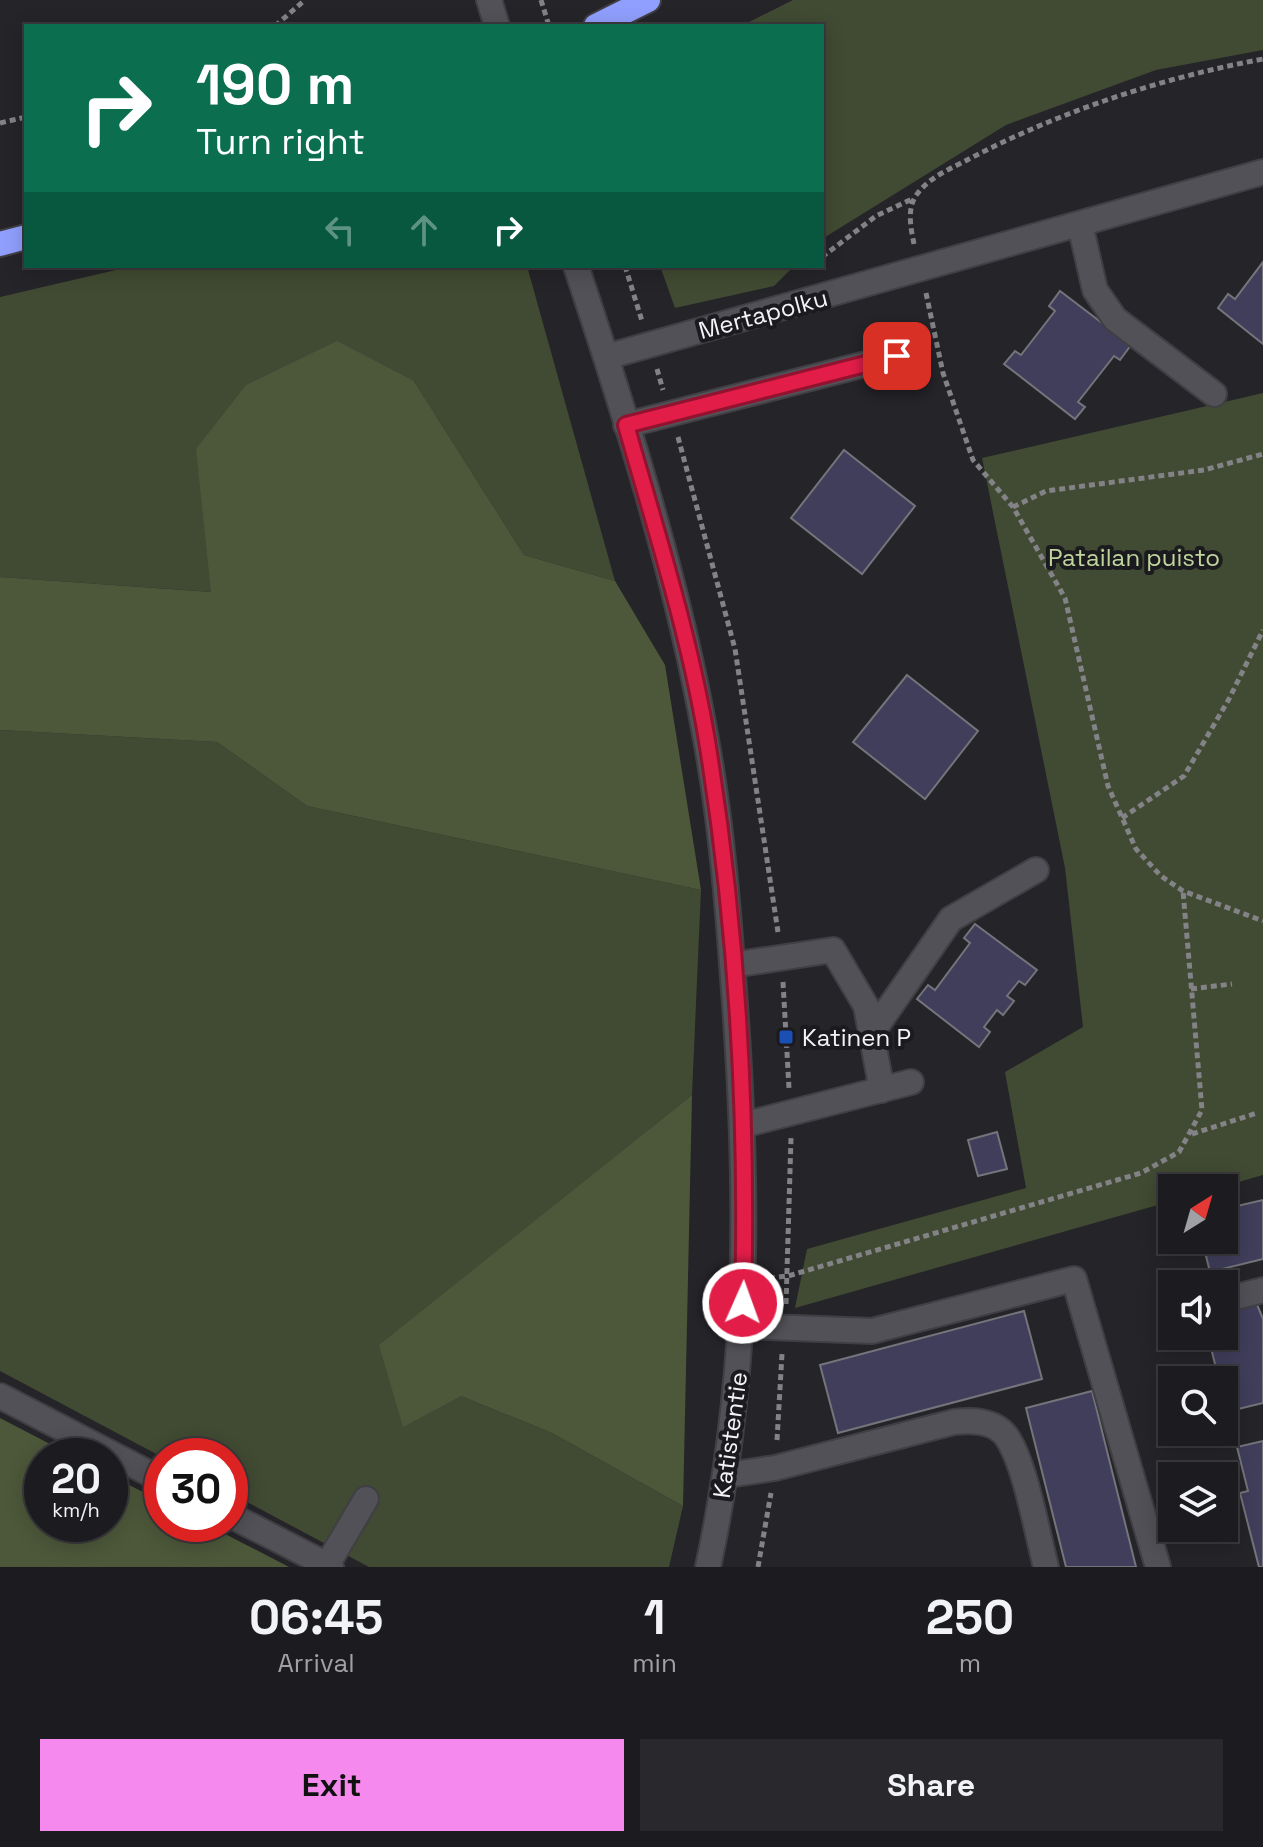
<!DOCTYPE html>
<style>
body{margin:0;font-family:"Space Grotesk",sans-serif;background:#29282c;color:#f1f3f6;height:100vh;display:flex;flex-direction:column;font-size:30px;white-space:nowrap}
*{box-sizing:border-box;margin:0}
p{font-size:26px;color:#a0a1a4}
.icon{flex:none;width:44px;height:44px;fill:none;stroke:currentColor;stroke-width:2;stroke-linecap:round;stroke-linejoin:round}
.map{position:relative;height:1567px;overflow:hidden}
.side{display:flex;flex-direction:column;background:#1c1b1f;flex:1}
.side>*{flex:none}
.banner{position:absolute;left:24px;top:24px;width:800px;height:244px;border-radius:0px;box-shadow:0 4px 20px #0003,0 0 0 2px #3a393d;background:#0b6e4f;color:#fff;overflow:hidden}
.needle{width:52px;rotate:37deg}
.tools{position:absolute;left:1158px;top:1174px;display:grid;gap:16px}
.tools a{display:grid;place-items:center;width:80px;height:80px;border-radius:0px;background:#1c1b1f;box-shadow:0 4px 20px #0003,0 0 0 2px #3a393d;font-size:40px}
.speed{position:absolute;left:24px;top:1438px;display:flex;gap:16px;font-size:40px;font-weight:700;text-align:center}
.speed>*{display:grid;place-content:center;width:104px;height:104px;border-radius:50%;background:#1c1b1f;box-shadow:0 4px 20px #0003,0 0 0 2px #3a393d;line-height:1}
.speed small{font-size:20px;font-weight:400}
.speed .limit{border:12px solid #d22;background:#fff;color:#111}
.pin{position:absolute;display:grid;place-items:center;width:68px;height:68px;color:#fff;margin:-34px;border-radius:16px;box-shadow:0 4px 12px #0006}
.me{position:absolute;width:88px;margin:-44px;rotate:2deg;stroke-linejoin:round;filter:drop-shadow(0 0 6px #0008)}
.turn{display:flex;align-items:center;gap:28px;height:168px;padding:0 40px;font-size:36px}
.turn .icon{width:104px;height:104px;stroke-width:2.5}
.turn b{display:block;font-size:56px;line-height:68px}
.lanes{display:flex;align-items:center;height:76px;padding:0 40px;background:#0003;justify-content:center;gap:40px;direction:ltr}
.lanes .off{opacity:.35}
.eta{display:flex;justify-content:space-evenly;align-items:center;height:136px;text-align:center}
.eta b{font-size:48px;font-weight:700;line-height:56px}
.action{display:flex;gap:16px;margin-top:auto;padding:16px 40px}
.action a{flex:1;height:92px;border-radius:0px;background:#f589ee;color:#111;font-size:32px;font-weight:700;line-height:92px;text-align:center}
.action a+a{background:#29282c;color:#f1f3f6}
.map>svg:first-child{display:block}
</style>
<div class="map">
<svg width="1263" height="1567" viewBox="0 0 1263 1567">
<rect width="100%" height="100%" fill="#252429"/>
<path fill="#414a32" d="M 793,0 L 1263,0 L 1263,50 L 1156,70 L 1006,125 L 822,239 L 822,26 L 741,26 Z
M 133,266 L 527,266 L 615,581 L 524,555 L 414,381 L 197,449 L 212,592 L 0,577 L 0,297 Z
M 660,266 L 794,266 L 774,286 L 675,308 Z
M 1263,393 L 1263,1175 L 1218,1188 L 1172,1188 L 1172,1201 L 795,1308 L 807,1249 L 1026,1188 L 1005,1072 L 1083,1027 L 1065,868 L 982,458 Z
M 0,730 L 217,742 L 307,806 L 701,890 L 692,1095 L 380,1345 L 461,1396 L 552,1433 L 683,1506 L 669,1567 L 369,1567 L 230,1493 L 230,1456 L 162,1457 L 0,1371 Z"/>
<path fill="#4d583a" d="M 337,341 L 414,381 L 524,555 L 615,581 L 665,665 L 701,890 L 307,806 L 217,742 L 0,730 L 0,577 L 211,592 L 196,449 L 246,385 Z
M 692,1095 L 683,1506 L 552,1433 L 461,1396 L 403,1427 L 379,1345 Z
M 0,1418 L 73,1456 L 42,1456 L 42,1524 L 110,1524 L 110,1475 L 162,1502 L 162,1524 L 206,1524 L 289,1567 L 0,1567 Z"/>
<path fill="#403e5b" stroke="#74747b" stroke-width="2" d="M 1263,262 L 1263,344 L 1218,308 L 1228,294 L 1235,299 Z
M 1060,291 L 1131,345 L 1120,360 L 1114,356 L 1078,402 L 1085,407 L 1075,419 L 1004,364 L 1015,351 L 1021,355 L 1055,311 L 1049,306 Z
M 844,450 L 915,506 L 862,574 L 791,518 Z
M 907,675 L 978,731 L 925,799 L 853,742 Z
M 975,924 L 1037,970 L 1025,985 L 1019,981 L 1007,996 L 1014,1001 L 1003,1015 L 997,1010 L 984,1027 L 990,1032 L 979,1047 L 917,999 L 928,985 L 935,990 L 970,943 L 964,938 Z
M 997,1132 L 1007,1169 L 978,1176 L 968,1140 Z
M 1263,1200 L 1263,1259 L 1210,1272 L 1202,1240 L 1224,1240 L 1224,1209 Z
M 1256,1302 L 1263,1319 L 1263,1403 L 1226,1412 L 1224,1380 L 1219,1380 L 1208,1336 L 1224,1336 L 1224,1310 Z
M 1024,1311 L 1042,1379 L 838,1433 L 820,1365 Z
M 1092,1391 L 1136,1567 L 1066,1567 L 1026,1408 Z
M 1263,1441 L 1263,1567 L 1259,1567 L 1240,1493 L 1248,1491 L 1237,1447 Z"/>
<g fill="none" stroke-linecap="round" stroke-linejoin="round">
<defs>
<path id="minor" d="M 489,0 L 497,26
M 1080,224 L 1095,290 L 1115,319 L 1214,394
M 576,266 C 626,416 677,578 705,734 C 721,819 728,906 734,991 C 749,1192 750,1370 708,1567
M 606,357 L 1263,172
M 626,425 L 897,356
M 732,965 L 833,950 L 866,1006 L 882,1090
M 871,1034 L 951,919 L 1036,870
M 743,1125 L 911,1082
M 1224,1300 L 1263,1290
M 742,1326 L 872,1331 L 1074,1279 L 1158,1567
M 0,1396 L 162,1480
M 728,1475 L 775,1468 L 954,1422 C 972,1420 994,1420 1006,1436 C 1025,1462 1037,1533 1046,1567
M 230,1515 L 327,1565
M 331,1567 L 327,1565 L 366,1499"/>
<path id="highway" d="M 596,26 L 648,0
M 0,244 L 26,237"/>
</defs>
<use href="#minor" stroke="#403f44" stroke-width="28"/>
<use href="#highway" stroke="#403f44" stroke-width="28"/>
<path stroke="#838286" stroke-width="5" stroke-dasharray="6 4" stroke-linecap="butt" d="M 541,0 L 549,26
M 275,26 L 305,0
M 0,123 L 26,117
M 914,244 C 911,229 907,211 915,197 C 927,178 950,169 969,159 C 1061,111 1161,78 1263,59
M 822,257 L 876,216 L 914,198
M 625,266 L 642,321
M 926,293 L 943,373 L 973,460 L 1013,507 L 1065,598 L 1108,786 L 1136,849 L 1161,876 L 1183,891 L 1263,921
M 657,369 L 663,390
M 678,437 L 735,649 L 778,932
M 1013,507 L 1046,491 L 1204,470 L 1263,454
M 1122,818 L 1184,776 L 1229,699 L 1263,630
M 783,982 L 789,1088
M 1191,989 L 1232,984
M 1192,1134 L 1257,1113
M 769,1278 L 788,1276 L 1141,1173 L 1179,1152 L 1202,1110 L 1183,891
M 786,1304 L 791,1138
M 706,1311 L 711,1282 L 719,1282
M 777,1440 L 782,1354
M 758,1567 L 771,1493"/>
<use href="#minor" stroke="#525157" stroke-width="24"/>
<use href="#highway" stroke="#909ffd" stroke-width="24"/>
</g>
<g fill="none" stroke-linecap="round" stroke-linejoin="round">
<defs>
<path id="route" d="M 743,1303 C 748,1114 737,922 706,735 C 688,631 655,527 626,425 L 897,356"/>
</defs>
<use href="#route" stroke="#92132f" stroke-width="20"/>
<use href="#route" stroke="#e11d48" stroke-width="14"/>
</g>
<rect fill="#1a4fb4" stroke="#1b1a1f" stroke-width="3" x="778" y="1029" width="16" height="16" rx="4"/>
<g text-anchor="middle" dominant-baseline="central" stroke-width="8" stroke-linejoin="round" paint-order="stroke">
<g font-size="24" fill="#f3f2f6" stroke="#1b1a1f">
<text transform="translate(763 314) rotate(-15)">Mertapolku</text>
<text transform="translate(730 1435) rotate(-82)">Katistentie</text>
</g>
<g font-size="24" fill="#c0d59c" stroke="#1b1a1f">
<text x="1134" y="557">Patailan puisto</text>
</g>
<g font-size="24" fill="#f3f2f6" stroke="#1b1a1f" text-anchor="start">
<text x="802" y="1037">Katinen P</text>
</g>
</g>
</svg>
<div class="tools">
<a><svg class="needle" viewBox="-14 -14 28 28"><path d="M0-13l5 13h-10z" fill="#e53935"/><path d="M0 13l5-13h-10z" fill="#a0a1a4"/></svg></a>
<a><svg class="icon" aria-label="sound" viewBox="0 0 24 24"><path d="M4 9h4l5-4v14l-5-4H4zM17 9q2 3 0 6"/></svg></a>
<a><svg class="icon" aria-label="search" viewBox="0 0 24 24"><circle cx="10" cy="10" r="6"/><path d="M15 15l6 6"/></svg></a>
<a><svg class="icon" aria-label="layers" viewBox="0 0 24 24"><path d="M12 4l9 5-9 5-9-5zM3 14l9 5 9-5"/></svg></a>
</div>
<div class="speed"><div>20<small>km/h</small></div><div class="limit">30</div></div>
<div class="pin" style="left:897px;top:356px;background:#d93025"><svg class="icon" aria-label="arrive" viewBox="0 0 24 24"><path d="M6 21V4h12l-3 4 3 4H6"/></svg></div>
<svg class="me" style="left:743px;top:1303px" viewBox="-20 -20 40 40"><circle r="17" fill="#e11d48" stroke="#fff" stroke-width="3"/><path d="M0-11L8 9 0 5-8 9z" fill="#fff"/></svg>
<div class="banner">
<div class="turn"><svg class="icon" aria-label="right" viewBox="0 0 24 24"><path d="M7 20v-9h11M14 6l5 5-5 5"/></svg><div><b>190 m</b>Turn right</div></div>
<div class="lanes"><svg class="icon off" aria-label="left" viewBox="0 0 24 24"><path d="M17 20v-9H6M10 6l-5 5 5 5"/></svg><svg class="icon off" aria-label="ahead" viewBox="0 0 24 24"><path d="M12 20V5M6 11l6-6 6 6"/></svg><svg class="icon" aria-label="right" viewBox="0 0 24 24"><path d="M7 20v-9h11M14 6l5 5-5 5"/></svg></div>
</div>
</div>
<section class="side">
<div class="eta">
<div><b>06:45</b><p>Arrival</p></div>
<div><b>1</b><p>min</p></div>
<div><b>250</b><p>m</p></div>
</div>
<div class="action"><a>Exit</a><a>Share</a></div>
</section>
